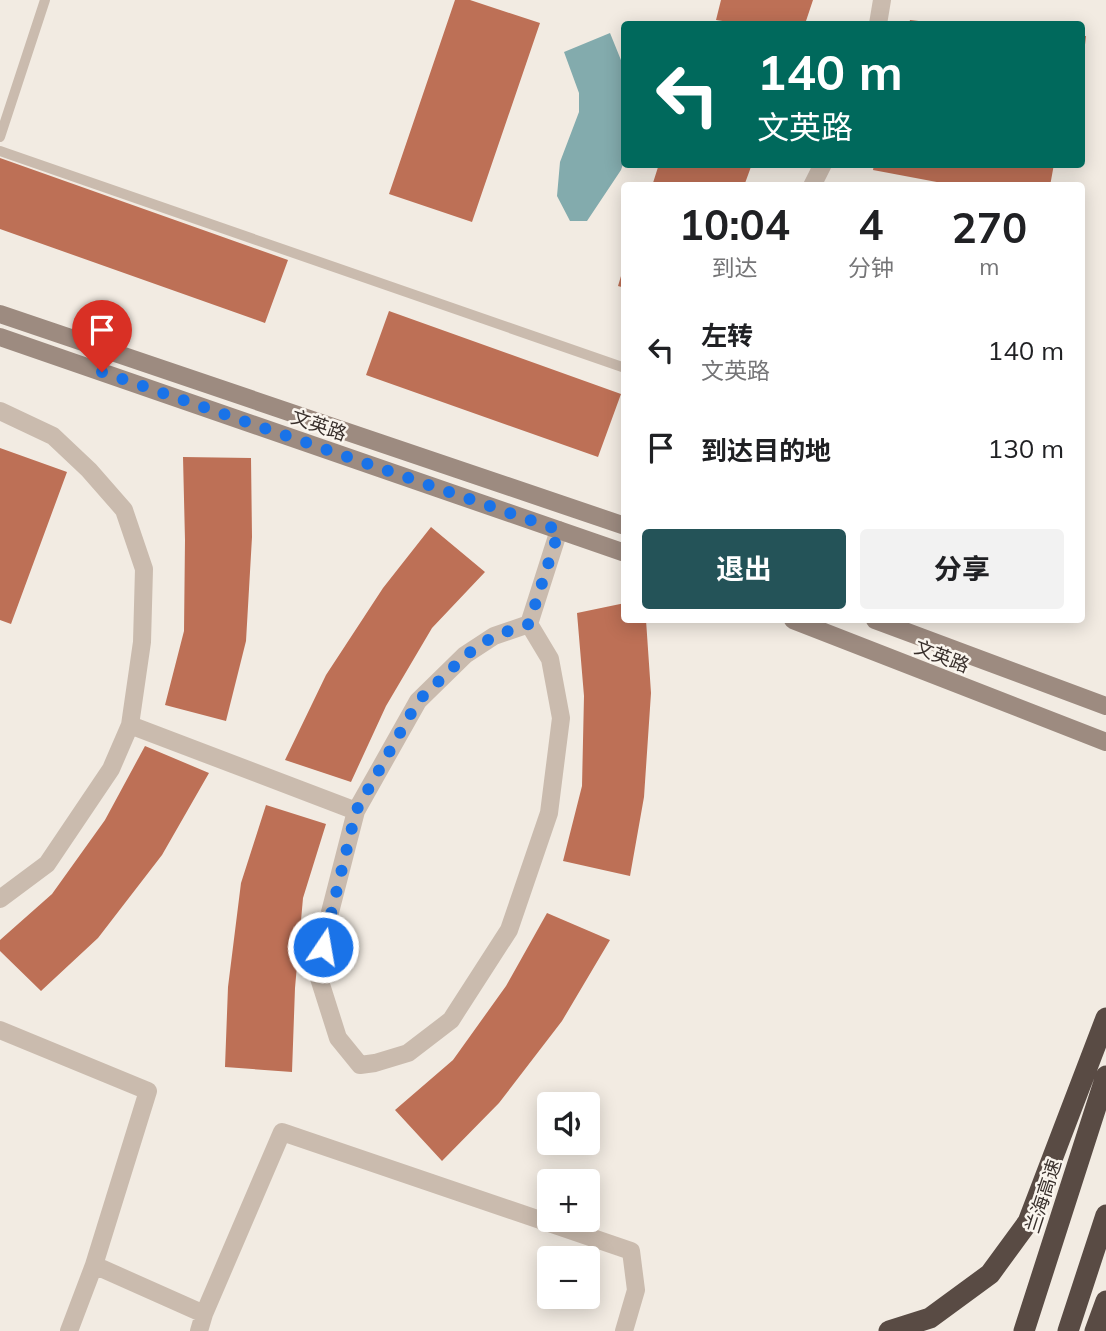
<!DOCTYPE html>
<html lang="zh">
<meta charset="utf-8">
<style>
body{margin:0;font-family:Mulish,"Noto Sans SC",sans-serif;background:#f2f2f2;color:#202124;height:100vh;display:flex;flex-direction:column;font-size:26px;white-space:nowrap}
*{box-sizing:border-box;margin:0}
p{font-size:23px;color:#757577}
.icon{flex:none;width:38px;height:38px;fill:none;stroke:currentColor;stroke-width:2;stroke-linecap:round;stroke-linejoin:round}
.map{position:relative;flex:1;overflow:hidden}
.drawer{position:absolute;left:621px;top:182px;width:464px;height:441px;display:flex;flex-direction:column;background:#fff;border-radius:7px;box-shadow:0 4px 18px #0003}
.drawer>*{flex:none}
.hud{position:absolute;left:621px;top:21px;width:464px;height:147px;border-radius:7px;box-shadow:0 4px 18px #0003;background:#00695c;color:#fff;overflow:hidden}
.buttons{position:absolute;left:537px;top:1092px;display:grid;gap:14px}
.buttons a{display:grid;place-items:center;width:63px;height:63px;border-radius:7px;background:#fff;box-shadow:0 4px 18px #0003;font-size:35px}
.pin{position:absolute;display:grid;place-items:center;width:60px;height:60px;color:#fff;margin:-72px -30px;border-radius:50% 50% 50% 0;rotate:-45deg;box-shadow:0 0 7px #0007}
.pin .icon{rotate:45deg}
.me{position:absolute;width:77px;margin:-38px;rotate:12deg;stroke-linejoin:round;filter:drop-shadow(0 0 5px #0008)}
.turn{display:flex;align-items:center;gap:24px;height:147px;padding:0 21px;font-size:32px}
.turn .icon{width:91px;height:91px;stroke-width:2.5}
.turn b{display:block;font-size:49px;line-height:60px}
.eta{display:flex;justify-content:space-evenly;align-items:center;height:119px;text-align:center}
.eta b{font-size:42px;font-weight:700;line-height:49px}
.action{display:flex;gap:14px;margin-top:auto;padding:14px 21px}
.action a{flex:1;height:80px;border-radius:7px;background:#245358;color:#fff;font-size:28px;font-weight:700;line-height:80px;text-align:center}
.action a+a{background:#f2f2f2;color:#202124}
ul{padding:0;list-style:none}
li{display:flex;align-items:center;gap:21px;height:98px;padding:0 21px}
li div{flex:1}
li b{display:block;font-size:26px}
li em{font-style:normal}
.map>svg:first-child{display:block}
</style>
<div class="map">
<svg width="1106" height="1331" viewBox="0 0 1106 1331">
<rect width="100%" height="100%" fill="#f2ebe2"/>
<path fill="#83abad" d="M 610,33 L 625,70 L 625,158 L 621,170 L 587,221 L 570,221 L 557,196 L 560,162 L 579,112 L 579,93 L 564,52 Z"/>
<path fill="#bd7056" d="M 455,0 L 470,0 L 540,23 L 472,222 L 389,194 Z
M 721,0 L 813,0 L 805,24 L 742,24 L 716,20 Z
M 910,20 L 936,23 L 935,24 L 909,24 Z
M 1082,36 L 1086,36 L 1083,62 L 1082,62 Z
M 0,158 L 288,260 L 265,323 L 0,229 Z
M 659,164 L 752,164 L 744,186 L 652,186 Z
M 874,164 L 1054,164 L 1050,186 L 958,186 L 873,170 Z
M 624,266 L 625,266 L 625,288 L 618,286 Z
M 389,311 L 621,394 L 598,457 L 366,375 Z
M 0,448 L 67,472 L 11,624 L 0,620 Z
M 183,457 L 251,458 L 252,537 L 246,641 L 226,721 L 165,705 L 184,631 L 185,540 Z
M 431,527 L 485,572 L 432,628 L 386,706 L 351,782 L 285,760 L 326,675 L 383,588 Z
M 625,603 L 625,620 L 646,620 L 651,693 L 644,797 L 630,876 L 563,861 L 582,786 L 584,696 L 577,613 Z
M 145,746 L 209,773 L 162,855 L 98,938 L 41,991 L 0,951 L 0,940 L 52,894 L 105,820 Z
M 266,805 L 326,824 L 303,898 L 295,988 L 292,1072 L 225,1067 L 228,987 L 241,883 Z
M 547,913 L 610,940 L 562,1021 L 499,1103 L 442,1161 L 395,1110 L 453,1060 L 506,986 Z"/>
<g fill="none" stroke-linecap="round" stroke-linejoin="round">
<path stroke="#cabbae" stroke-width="10" d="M 0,137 L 45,0
M 0,151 L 625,368"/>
<path stroke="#cabbae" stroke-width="18" d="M 878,24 L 882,0
M 812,186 L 823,164
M 0,411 L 53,436 L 89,470 L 124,510 L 144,569 L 142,642 L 130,725 L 111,769 L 47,864 L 0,899
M 529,624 L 494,636 L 465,655 L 418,701 L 356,811 L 328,920 L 318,975 L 338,1038 L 360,1065 L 375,1063 L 408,1053 L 451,1020 L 509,930 L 549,813 L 561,718 L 550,659 L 529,624 L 559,530
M 130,725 L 356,811
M 0,1030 L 148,1091 L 94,1265 L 69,1331
M 94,1265 L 204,1314
M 199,1331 L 204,1314 L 282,1132 L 631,1251 L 636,1290 L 624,1331"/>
<path stroke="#9d8b80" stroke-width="18" d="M 0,314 L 625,526
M 0,337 L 625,553
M 793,620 L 1106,742
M 875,620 L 1106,706"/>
<path stroke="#594b44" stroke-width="21" d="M 889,1331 L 930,1318 L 990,1274 L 1028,1222 L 1106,1018
M 1024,1331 L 1106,1076
M 1068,1331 L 1106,1215
M 1095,1331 L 1106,1301"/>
</g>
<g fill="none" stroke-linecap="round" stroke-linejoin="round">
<path stroke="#1a73e8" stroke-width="12" stroke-dasharray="0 21.6" d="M 102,372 L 559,530 L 529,624 L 494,636 L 466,655 L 418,701 L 356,811 L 323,947"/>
</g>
<g text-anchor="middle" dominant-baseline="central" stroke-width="5" stroke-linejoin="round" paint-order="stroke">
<g font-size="19" fill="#39302c" stroke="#faf5ee">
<text transform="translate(319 425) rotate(19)">文英路</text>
<text transform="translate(942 656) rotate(21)">文英路</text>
<text transform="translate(1043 1196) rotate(-72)">兰海高速</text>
</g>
</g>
</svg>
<div class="buttons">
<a><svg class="icon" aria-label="sound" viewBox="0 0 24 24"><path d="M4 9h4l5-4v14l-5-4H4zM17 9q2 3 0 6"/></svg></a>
<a>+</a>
<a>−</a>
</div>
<div class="pin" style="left:102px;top:372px;background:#d93025"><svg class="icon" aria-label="arrive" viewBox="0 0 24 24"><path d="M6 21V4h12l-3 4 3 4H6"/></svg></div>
<svg class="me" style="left:323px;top:947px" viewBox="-20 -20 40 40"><circle r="17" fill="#1a73e8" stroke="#fff" stroke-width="3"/><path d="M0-11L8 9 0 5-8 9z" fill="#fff"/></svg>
<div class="hud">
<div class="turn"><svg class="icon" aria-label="left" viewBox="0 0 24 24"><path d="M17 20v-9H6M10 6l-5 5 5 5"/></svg><div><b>140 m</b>文英路</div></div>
</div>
<section class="drawer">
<div class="eta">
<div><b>10:04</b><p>到达</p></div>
<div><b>4</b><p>分钟</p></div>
<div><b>270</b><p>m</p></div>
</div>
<ul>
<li><svg class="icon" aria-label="left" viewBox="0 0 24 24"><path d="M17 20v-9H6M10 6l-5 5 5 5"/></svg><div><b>左转</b><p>文英路</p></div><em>140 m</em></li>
<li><svg class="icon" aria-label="arrive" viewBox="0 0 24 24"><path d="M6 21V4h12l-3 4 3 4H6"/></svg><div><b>到达目的地</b></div><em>130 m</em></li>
</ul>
<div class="action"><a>退出</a><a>分享</a></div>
</section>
</div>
